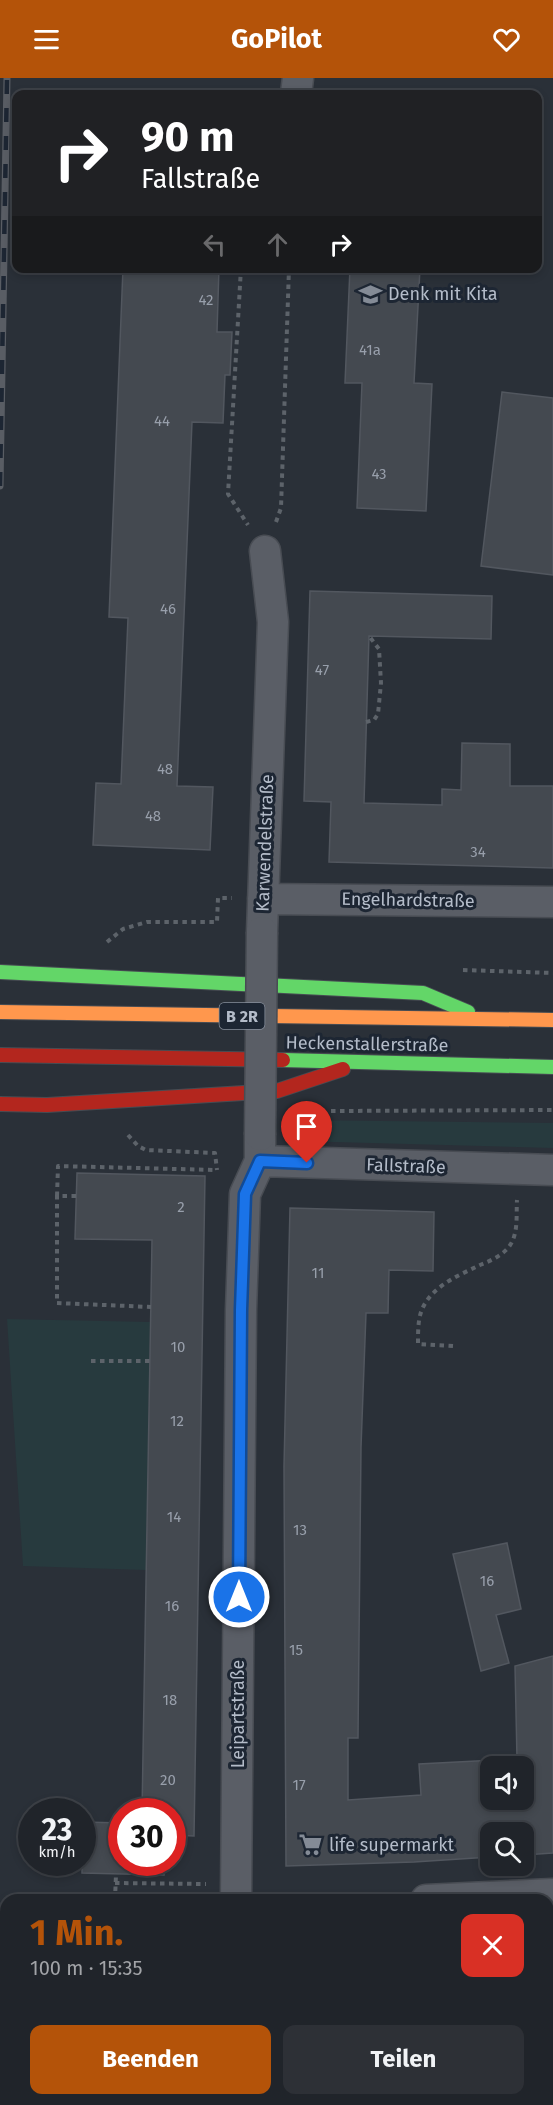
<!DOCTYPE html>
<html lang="de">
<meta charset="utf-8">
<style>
body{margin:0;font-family:"Fira Sans",sans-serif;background:#2d3036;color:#f1f3f6;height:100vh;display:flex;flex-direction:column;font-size:22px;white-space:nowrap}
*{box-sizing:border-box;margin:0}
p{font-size:20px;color:#a2a4a8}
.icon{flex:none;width:33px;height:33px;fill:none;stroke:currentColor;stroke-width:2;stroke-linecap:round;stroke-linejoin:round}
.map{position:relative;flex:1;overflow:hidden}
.panel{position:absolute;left:0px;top:1816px;width:554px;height:212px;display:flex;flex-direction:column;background:#20242a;border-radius:18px 18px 0 0;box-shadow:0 3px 9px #0003,0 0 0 2px #3d4147}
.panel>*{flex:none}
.guide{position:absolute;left:12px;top:12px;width:530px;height:183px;border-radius:12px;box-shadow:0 3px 9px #0003,0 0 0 2px #3d4147;background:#202124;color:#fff;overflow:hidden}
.buttons{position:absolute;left:480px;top:1678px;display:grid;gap:12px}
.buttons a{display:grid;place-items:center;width:54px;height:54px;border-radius:12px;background:#20242a;box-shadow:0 3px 9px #0003,0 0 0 2px #3d4147;font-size:30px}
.speed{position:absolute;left:18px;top:1720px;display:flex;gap:12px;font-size:30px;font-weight:700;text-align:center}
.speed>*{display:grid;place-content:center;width:78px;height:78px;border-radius:50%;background:#20242a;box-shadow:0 3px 9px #0003,0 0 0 2px #3d4147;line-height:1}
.speed small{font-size:15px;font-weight:400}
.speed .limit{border:9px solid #d22;background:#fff;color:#111}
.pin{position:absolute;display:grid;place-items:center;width:51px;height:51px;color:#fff;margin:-62px -26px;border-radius:50% 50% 50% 0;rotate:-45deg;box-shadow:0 0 6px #0007}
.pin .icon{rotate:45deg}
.me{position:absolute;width:66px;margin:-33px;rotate:0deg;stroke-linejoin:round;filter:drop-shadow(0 0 4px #0008)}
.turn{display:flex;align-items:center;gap:21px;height:126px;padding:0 30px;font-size:27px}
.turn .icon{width:78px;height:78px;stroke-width:2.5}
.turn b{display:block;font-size:42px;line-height:51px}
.lanes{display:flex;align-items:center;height:57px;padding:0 30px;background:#0003;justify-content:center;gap:30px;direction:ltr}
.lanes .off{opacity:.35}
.round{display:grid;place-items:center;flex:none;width:63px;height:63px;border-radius:12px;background:#2d3036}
.headline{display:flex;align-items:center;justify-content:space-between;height:102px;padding:0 30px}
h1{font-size:36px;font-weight:700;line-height:45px;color:#b45309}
.action{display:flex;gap:12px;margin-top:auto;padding:12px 30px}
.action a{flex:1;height:69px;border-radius:12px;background:#b45309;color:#fff;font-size:24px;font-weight:700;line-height:69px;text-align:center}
.action a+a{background:#2d3036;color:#f1f3f6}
header{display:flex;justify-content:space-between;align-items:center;height:78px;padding:0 30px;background:#b45309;color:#fff;font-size:27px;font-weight:700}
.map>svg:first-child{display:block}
</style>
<header><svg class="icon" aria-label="menu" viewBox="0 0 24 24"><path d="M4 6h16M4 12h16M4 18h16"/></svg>GoPilot<svg class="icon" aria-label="heart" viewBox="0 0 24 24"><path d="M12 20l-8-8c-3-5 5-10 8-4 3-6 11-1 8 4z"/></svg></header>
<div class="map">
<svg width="553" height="2027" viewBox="0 0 553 2027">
<rect width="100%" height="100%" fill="#2a3038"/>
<path fill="#273a3e" d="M 298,1042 L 553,1045 L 553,1070 L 297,1063 Z
M 7,1241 L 150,1244 L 146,1492 L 23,1488 Z"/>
<path fill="#444950" stroke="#52575f" stroke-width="1.5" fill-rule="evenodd" d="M 123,190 L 219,190 L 217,254 L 232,254 L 230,297 L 225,297 L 223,345 L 192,344 L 177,708 L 213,709 L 210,772 L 93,767 L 96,705 L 121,706 L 128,540 L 109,539 Z
M 350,190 L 420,190 L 414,305 L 432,306 L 426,433 L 357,430 L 362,305 L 345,305 Z
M 502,314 L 553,320 L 553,497 L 481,488 Z
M 310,513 L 492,518 L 491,561 L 369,558 L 364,725 L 442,727 L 442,711 L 461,712 L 462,665 L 510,666 L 510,708 L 553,708 L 553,790 L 329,784 L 331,724 L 304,723 Z
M 77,1095 L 205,1098 L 194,1758 L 172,1757 L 172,1734 L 142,1734 L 152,1162 L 75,1161 Z
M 290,1130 L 434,1134 L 433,1193 L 389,1192 L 388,1235 L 366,1235 L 361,1369 L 358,1660 L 348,1660 L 348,1722 L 421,1717 L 419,1686 L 517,1681 L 515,1588 L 553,1578 L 553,1775 L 524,1777 L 524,1755 L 490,1755 L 490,1779 L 414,1784 L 286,1788 L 284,1388 ZM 490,1689 L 524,1689 L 524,1722 L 490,1722 Z
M 507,1465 L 521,1531 L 496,1537 L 509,1585 L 481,1593 L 453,1476 Z
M 82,1744 L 122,1745 L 122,1785 L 164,1785 L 164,1797 L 82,1795 Z"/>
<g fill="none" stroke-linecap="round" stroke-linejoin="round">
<defs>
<path id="street" d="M 296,16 L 298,0
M 263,821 L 553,824
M 262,854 L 273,544 L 265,473
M 260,1083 L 553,1092
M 236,1822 L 241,1232 L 245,1116 L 260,1083 L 260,1057
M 426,1822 L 553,1816
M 231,2027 L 231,2022"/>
<path id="fast" d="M 0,894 L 423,915 L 468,934
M 283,982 L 553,989"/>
<path id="slow" d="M 0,934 L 553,942"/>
<path id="jam" d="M 0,977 L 283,982
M 0,1026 L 47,1027 L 277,1013 L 343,991"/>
</defs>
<use href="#street" stroke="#484c53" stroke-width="33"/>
<use href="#fast" stroke="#474c53" stroke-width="16"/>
<use href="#slow" stroke="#474c53" stroke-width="16"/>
<use href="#jam" stroke="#474c53" stroke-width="16"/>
<path stroke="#5d636a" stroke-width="4" stroke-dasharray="4.5 4.5" stroke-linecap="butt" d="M 241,190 L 228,416 L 248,447
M 276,444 L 281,430 L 289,190
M 366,644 L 374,642 L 378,636 L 381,605 L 379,571 L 369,558
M 107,864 L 123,851 L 147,844 L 217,844 L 218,820 L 232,820
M 463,892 L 553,895
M 331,1033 L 553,1032
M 128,1057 L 138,1068 L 146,1072 L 215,1075 L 217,1092
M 57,1118 L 58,1088 L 216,1092
M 76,1118 L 57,1118 L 57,1225 L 151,1229
M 453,1268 L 418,1266 C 418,1258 418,1250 419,1243 C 423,1212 455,1199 480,1187 C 490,1183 501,1178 508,1170 C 519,1157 516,1137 517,1122
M 91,1283 L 150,1283
M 115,1805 L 206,1806
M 115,1822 L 116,1796"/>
<use href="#street" stroke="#5a5e66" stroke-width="30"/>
<use href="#fast" stroke="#63d668" stroke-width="14"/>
<use href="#slow" stroke="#ff974d" stroke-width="14"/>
<use href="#jam" stroke="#b3261e" stroke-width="14"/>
<defs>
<path id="rail" d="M 0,408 L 7,0"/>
</defs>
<use href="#rail" stroke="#595d64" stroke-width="7"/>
<use href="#rail" stroke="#1d2633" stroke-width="4.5" stroke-dasharray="14" stroke-linecap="butt"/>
<defs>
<path id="street-bridge" d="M 260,1057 L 262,854"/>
</defs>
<use href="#street-bridge" stroke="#484c53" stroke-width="33" stroke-linecap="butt"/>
<use href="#street-bridge" stroke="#5a5e66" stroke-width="30"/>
</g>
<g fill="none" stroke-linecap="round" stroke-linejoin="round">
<defs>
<path id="route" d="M 239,1519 L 241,1232 L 245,1116 L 260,1083 L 307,1085"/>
</defs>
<use href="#route" stroke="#114b97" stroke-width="15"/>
<use href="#route" stroke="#1a73e8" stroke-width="10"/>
</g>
<defs>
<symbol id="school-bare" viewBox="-9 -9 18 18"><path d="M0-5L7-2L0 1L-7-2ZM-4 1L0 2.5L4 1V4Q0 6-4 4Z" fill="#848b96" stroke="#1d2633" stroke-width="2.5" paint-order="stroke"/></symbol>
<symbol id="supermarket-bare" viewBox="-9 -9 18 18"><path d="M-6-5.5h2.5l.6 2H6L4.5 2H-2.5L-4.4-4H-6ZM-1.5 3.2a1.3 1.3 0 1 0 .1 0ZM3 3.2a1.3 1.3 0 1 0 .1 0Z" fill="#848b96" stroke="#1d2633" stroke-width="2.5" paint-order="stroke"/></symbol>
</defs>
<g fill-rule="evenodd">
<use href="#school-bare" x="354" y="200" width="33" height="33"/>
<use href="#supermarket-bare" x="294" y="1750" width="33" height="33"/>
</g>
<g text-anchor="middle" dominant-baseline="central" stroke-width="6" stroke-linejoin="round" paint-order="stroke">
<g font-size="15" fill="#989fab">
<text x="206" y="222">42</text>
<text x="370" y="272">41a</text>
<text x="162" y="343">44</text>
<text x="379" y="396">43</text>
<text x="168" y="531">46</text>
<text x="322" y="592">47</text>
<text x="165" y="691">48</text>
<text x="153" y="738">48</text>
<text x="478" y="774">34</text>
<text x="181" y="1129">2</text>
<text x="318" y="1195">11</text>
<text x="178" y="1269">10</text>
<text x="177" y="1343">12</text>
<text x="174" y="1439">14</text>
<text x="300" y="1452">13</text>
<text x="487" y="1503">16</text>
<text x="172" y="1528">16</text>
<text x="296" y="1572">15</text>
<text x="170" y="1622">18</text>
<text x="168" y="1702">20</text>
<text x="299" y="1707">17</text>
</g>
<rect fill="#1d2633" stroke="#878f9c" stroke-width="1.5" x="219.5" y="925" width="45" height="26" rx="4.5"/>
<g font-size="16" font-weight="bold" fill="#b4bcc9">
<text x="242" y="938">B 2R</text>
</g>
<g font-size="18" fill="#b4bcc9" stroke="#1d2633" text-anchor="start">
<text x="388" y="216">Denk mit Kita</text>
<text x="329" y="1767">life supermarkt</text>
</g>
<g font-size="18" fill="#b4bcc9" stroke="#1d2633">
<text transform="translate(265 765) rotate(-88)">Karwendelstraße</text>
<text transform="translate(408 822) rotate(1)">Engelhardstraße</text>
<text transform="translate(367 966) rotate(1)">Heckenstallerstraße</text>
<text transform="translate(406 1088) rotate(2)">Fallstraße</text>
<text transform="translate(238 1636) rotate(-90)">Leipartstraße</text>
</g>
</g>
</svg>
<div class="buttons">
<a><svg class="icon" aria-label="sound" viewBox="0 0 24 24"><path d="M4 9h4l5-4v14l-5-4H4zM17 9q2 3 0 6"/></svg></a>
<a><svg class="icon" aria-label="search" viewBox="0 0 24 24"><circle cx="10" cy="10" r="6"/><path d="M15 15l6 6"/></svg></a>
</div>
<div class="speed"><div>23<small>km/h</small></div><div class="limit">30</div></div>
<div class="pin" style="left:307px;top:1085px;background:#d93025"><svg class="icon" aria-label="arrive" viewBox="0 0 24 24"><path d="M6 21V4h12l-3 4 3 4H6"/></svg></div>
<svg class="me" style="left:239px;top:1519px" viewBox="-20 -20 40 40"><circle r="17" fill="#1a73e8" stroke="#fff" stroke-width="3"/><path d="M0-11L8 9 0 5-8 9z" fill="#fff"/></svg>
<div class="guide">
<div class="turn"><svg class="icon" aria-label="right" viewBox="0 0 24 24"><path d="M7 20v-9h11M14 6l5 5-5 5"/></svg><div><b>90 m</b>Fallstraße</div></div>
<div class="lanes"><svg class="icon off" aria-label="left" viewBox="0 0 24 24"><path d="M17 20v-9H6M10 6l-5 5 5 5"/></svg><svg class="icon off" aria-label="ahead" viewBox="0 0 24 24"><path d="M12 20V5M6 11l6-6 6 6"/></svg><svg class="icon" aria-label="right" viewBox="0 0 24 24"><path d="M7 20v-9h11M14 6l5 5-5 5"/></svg></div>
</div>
<section class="panel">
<div class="headline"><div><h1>1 Min.</h1><p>100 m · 15:35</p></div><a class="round" style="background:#d93025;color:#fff"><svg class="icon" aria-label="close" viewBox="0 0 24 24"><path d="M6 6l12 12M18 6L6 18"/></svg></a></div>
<div class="action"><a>Beenden</a><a>Teilen</a></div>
</section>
</div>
